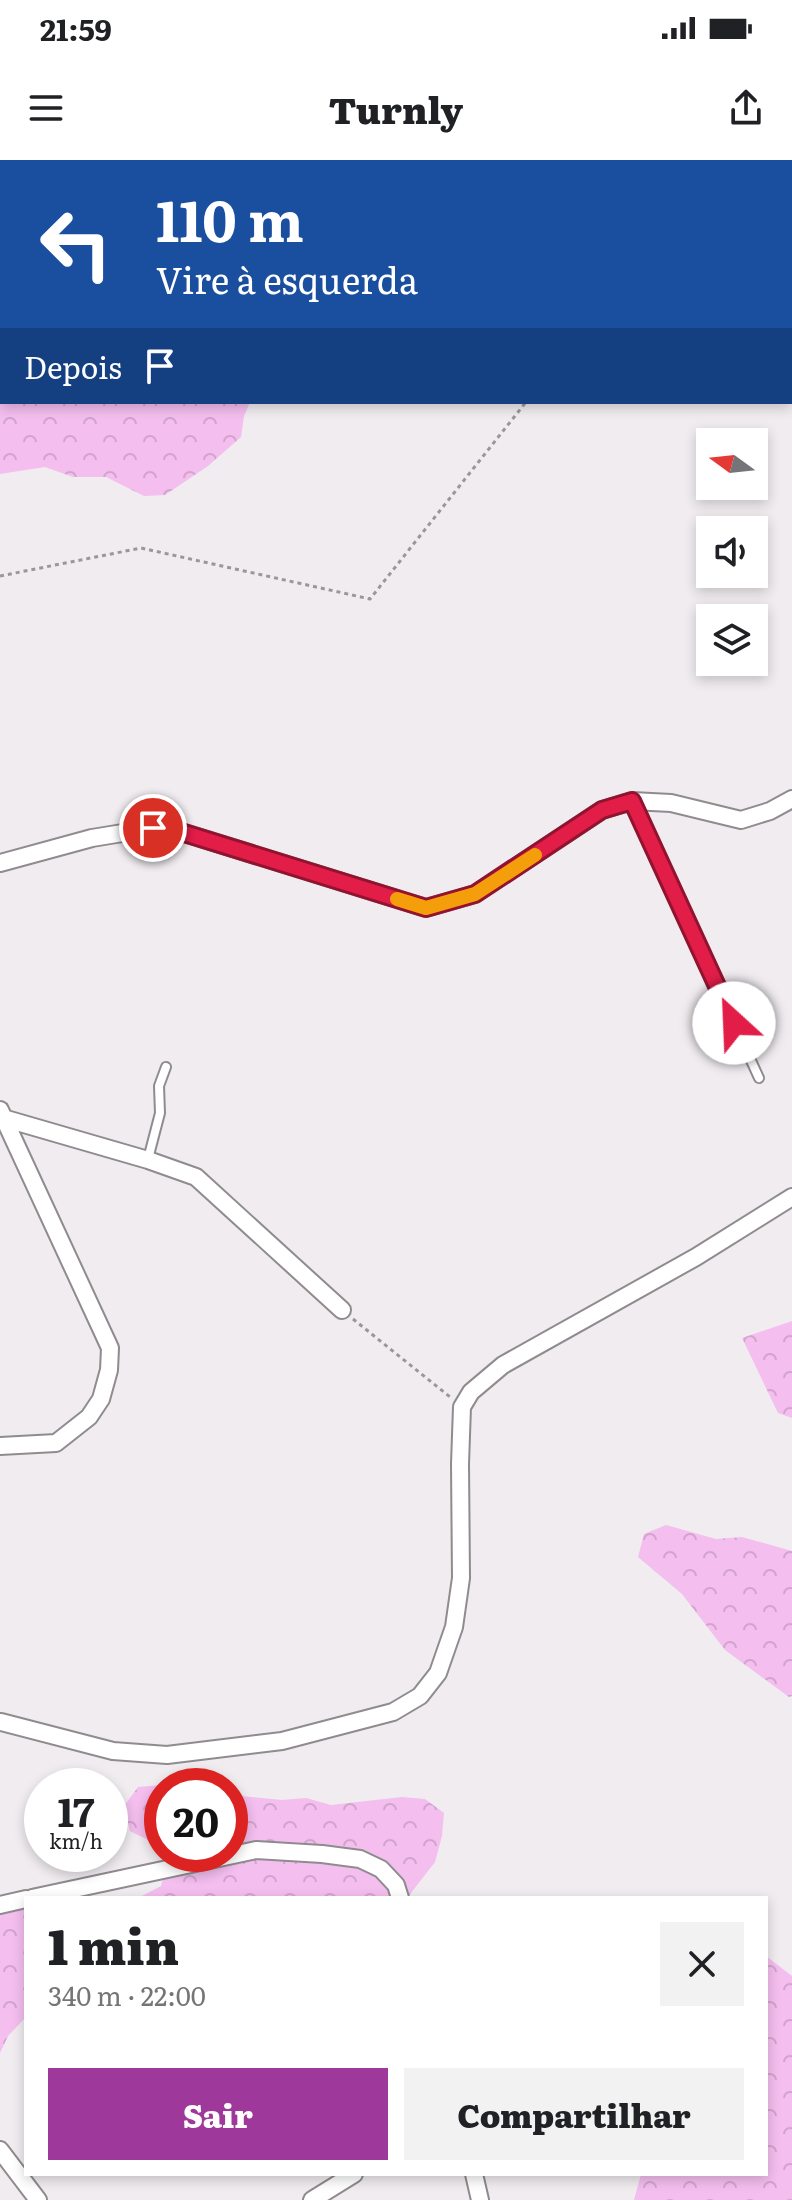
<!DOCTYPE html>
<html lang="pt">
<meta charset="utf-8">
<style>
body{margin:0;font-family:Literata,serif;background:#f2f2f2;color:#202124;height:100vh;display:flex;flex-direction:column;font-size:30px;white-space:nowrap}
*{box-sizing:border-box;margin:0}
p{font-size:26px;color:#757577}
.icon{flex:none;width:44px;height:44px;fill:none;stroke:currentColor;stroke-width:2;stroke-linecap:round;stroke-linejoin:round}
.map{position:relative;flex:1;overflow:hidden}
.details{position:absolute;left:24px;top:1736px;width:744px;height:280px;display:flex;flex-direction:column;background:#fff;border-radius:0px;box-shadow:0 4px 12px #0003}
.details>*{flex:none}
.top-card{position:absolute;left:0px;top:0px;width:792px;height:244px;box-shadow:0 4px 12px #0003;background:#1a4fa0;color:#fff;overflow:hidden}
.needle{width:52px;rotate:285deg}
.fabs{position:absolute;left:696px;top:268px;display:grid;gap:16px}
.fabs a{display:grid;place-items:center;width:72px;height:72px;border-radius:0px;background:#fff;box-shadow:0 4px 12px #0003;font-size:40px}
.speed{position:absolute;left:24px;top:1608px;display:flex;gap:16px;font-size:40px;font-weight:700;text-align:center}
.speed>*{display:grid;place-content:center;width:104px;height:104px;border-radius:50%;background:#fff;box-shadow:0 4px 12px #0003;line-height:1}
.speed small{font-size:20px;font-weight:400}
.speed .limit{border:12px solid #d22;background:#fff;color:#111}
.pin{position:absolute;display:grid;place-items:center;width:68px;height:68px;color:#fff;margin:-34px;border:4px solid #fff;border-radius:50%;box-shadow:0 2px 8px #0007}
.me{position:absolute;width:88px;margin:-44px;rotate:335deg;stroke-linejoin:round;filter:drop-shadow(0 0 6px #0008)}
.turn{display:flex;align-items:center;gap:28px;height:168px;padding:0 24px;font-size:36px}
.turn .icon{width:104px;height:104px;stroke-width:2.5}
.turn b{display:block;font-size:56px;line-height:68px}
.then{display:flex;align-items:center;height:76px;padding:0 24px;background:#0003;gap:16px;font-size:30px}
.round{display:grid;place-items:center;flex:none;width:84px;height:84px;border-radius:0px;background:#f2f2f2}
.summary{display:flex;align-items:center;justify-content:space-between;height:136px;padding:0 24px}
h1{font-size:48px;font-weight:800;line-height:60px}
.cta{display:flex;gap:16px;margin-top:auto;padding:16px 24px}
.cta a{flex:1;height:92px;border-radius:0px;background:#9f389b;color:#fff;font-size:32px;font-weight:800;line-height:92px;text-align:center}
.cta a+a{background:#f2f2f2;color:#202124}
.status{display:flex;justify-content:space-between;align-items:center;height:56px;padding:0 40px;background:#fff;direction:ltr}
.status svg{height:22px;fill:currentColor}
header{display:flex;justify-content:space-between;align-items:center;height:104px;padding:0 24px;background:#fff;font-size:36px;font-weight:800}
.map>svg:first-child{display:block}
</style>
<div class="status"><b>21:59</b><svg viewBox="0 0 49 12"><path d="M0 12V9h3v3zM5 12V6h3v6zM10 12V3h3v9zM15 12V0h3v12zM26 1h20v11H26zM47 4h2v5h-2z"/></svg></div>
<header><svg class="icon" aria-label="menu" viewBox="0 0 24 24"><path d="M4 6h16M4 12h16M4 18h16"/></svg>Turnly<svg class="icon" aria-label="share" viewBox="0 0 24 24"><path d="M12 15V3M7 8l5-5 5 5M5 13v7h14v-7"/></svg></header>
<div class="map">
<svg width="792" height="2040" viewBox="0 0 792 2040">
<defs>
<pattern id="forest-crowns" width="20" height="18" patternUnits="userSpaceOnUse" patternTransform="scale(2)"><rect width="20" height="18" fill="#f4beef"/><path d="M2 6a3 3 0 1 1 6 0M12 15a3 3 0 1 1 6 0" fill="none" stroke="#d2a4cd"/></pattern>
</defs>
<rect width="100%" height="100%" fill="#f0ecf0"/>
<path fill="url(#forest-crowns)" d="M 699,0 L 792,0 L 792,124 L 790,124 L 790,2 L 699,2 Z
M 2,133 L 2,242 L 250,242 L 244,256 L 241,277 L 208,306 L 165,335 L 144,336 L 106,317 L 73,317 L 45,307 L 0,314 L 0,134 Z
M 792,1161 L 792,1258 L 778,1253 L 742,1178 Z
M 666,1365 L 716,1379 L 742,1377 L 792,1391 L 792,1536 L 789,1537 L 725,1490 L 682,1434 L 638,1397 L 644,1374 Z
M 162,1625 L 175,1626 L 162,1626 L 162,1694 L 150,1681 L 130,1671 L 124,1646 L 138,1627 Z
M 230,1635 L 282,1640 L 306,1638 L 331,1645 L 402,1637 L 425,1639 L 444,1653 L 442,1676 L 435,1702 L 407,1738 L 138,1738 L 161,1726 L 168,1700 L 162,1694 L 230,1694 Z
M 26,1749 L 26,1857 L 8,1876 L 0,1893 L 0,1750 Z
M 766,1796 L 792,1816 L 792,2040 L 634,2040 L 641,2014 L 766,2014 Z"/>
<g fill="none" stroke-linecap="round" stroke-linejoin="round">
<defs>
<path id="lane" d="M 632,641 L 759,918
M 148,999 L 160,953 L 159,926 L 166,907"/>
<path id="street" d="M 458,0 L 459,2
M 289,2 L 292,0
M 0,123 L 2,122
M 790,135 L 792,135
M 0,703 L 92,678 L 153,668 L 181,672 L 426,748 L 475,734 L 602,650 L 632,641 L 671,643 L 741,660 L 770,651 L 792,639
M 0,950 L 110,1188 L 109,1210 L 101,1239 L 89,1257 L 56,1283 L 0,1286
M 3,958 L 148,1000 L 196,1017 L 342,1150
M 1,1562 L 113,1591 L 167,1595 L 282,1581 L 393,1552 L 420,1536 L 438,1513 L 454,1467 L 461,1418 L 460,1304 L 462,1247 L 471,1232 L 503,1205 L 696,1097 L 792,1037
M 32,1738 L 256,1690 L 322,1694 L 360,1699 L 381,1709 L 396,1725 L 400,1738
M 0,1745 L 26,1739
M 0,1990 L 38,2040
M 474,2014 L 480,2040
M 312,2040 L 354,2014"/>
</defs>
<use href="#lane" stroke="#8f8b8f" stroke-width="12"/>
<use href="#street" stroke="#8f8b8f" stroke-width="20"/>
<path stroke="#9a979a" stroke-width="3" stroke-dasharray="4 4" stroke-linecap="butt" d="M 0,416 L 141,388 L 370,439 L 526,242
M 353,1159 L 450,1237"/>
<use href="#lane" stroke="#fff" stroke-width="8"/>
<use href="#street" stroke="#fff" stroke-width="16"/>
</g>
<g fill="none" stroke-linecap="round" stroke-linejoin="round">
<defs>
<path id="route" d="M 153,668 L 181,672 L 426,748 L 475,734 L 602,650 L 632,641 L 734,863"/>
</defs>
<use href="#route" stroke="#92132f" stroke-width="20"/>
<use href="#route" stroke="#e11d48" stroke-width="14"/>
<path stroke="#f59e0b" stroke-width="14" d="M 397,739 L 426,748 L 475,734 L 535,695"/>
</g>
</svg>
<div class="fabs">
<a><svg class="needle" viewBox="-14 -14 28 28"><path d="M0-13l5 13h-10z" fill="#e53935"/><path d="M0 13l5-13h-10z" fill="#757577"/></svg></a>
<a><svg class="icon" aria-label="sound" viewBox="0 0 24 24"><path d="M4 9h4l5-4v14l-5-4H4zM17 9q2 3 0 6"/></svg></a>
<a><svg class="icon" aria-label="layers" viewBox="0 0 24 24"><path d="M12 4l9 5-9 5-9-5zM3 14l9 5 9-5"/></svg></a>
</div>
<div class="speed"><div>17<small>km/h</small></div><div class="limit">20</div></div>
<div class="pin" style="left:153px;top:668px;background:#d93025"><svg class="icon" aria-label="arrive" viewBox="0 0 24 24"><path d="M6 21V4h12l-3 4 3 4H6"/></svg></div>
<svg class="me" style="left:734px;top:863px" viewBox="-20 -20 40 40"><circle r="19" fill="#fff"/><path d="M0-13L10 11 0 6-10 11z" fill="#e11d48"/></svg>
<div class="top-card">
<div class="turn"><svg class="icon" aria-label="left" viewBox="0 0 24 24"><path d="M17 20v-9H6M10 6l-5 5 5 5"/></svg><div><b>110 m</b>Vire à esquerda</div></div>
<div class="then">Depois<svg class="icon" aria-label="arrive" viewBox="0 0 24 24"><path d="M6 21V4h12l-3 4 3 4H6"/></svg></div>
</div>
<section class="details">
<div class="summary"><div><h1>1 min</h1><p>340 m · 22:00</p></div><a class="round"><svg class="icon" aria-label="close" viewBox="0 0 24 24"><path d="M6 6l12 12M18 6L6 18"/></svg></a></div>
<div class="cta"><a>Sair</a><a>Compartilhar</a></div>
</section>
</div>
